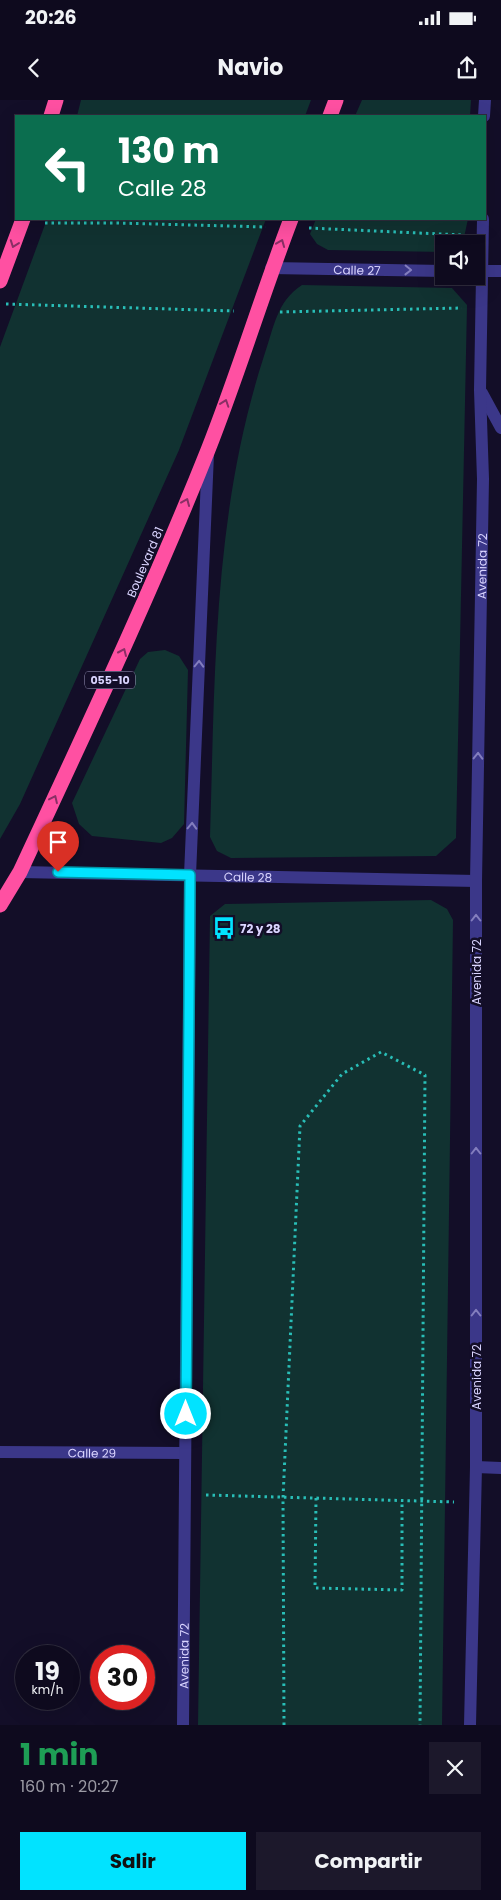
<!DOCTYPE html>
<html lang="es">
<meta charset="utf-8">
<style>
body{margin:0;font-family:Poppins,sans-serif;background:#1c182b;color:#f1f3f6;height:100vh;display:flex;flex-direction:column;font-size:19px;white-space:nowrap}
*{box-sizing:border-box;margin:0}
p{font-size:16px;color:#9b9aa4}
.icon{flex:none;width:28px;height:28px;fill:none;stroke:currentColor;stroke-width:2;stroke-linecap:round;stroke-linejoin:round}
.map{position:relative;height:1625px;overflow:hidden}
.panel{display:flex;flex-direction:column;background:#0e0a1e;flex:1}
.panel>*{flex:none}
.top-card{position:absolute;left:15px;top:15px;width:471px;height:105px;border-radius:0px;box-shadow:0 5px 20px #0002,0 0 0 1px #2e2b3c;background:#0b6e4f;color:#fff;overflow:hidden}
.tools{position:absolute;left:435px;top:135px;display:grid;gap:10px}
.tools a{display:grid;place-items:center;width:50px;height:50px;border-radius:0px;background:#0e0a1e;box-shadow:0 5px 20px #0002,0 0 0 1px #2e2b3c;font-size:25px}
.speed{position:absolute;left:15px;top:1545px;display:flex;gap:10px;font-size:25px;font-weight:700;text-align:center}
.speed>*{display:grid;place-content:center;width:65px;height:65px;border-radius:50%;background:#0e0a1e;box-shadow:0 5px 20px #0002,0 0 0 1px #2e2b3c;line-height:1}
.speed small{font-size:12px;font-weight:400}
.speed .limit{border:8px solid #d22;background:#fff;color:#111}
.pin{position:absolute;display:grid;place-items:center;width:42px;height:42px;color:#fff;margin:-51px -21px;border-radius:50% 50% 50% 0;rotate:-45deg;box-shadow:0 0 5px #0007}
.pin .icon{rotate:45deg}
.me{position:absolute;width:55px;margin:-28px;rotate:0deg;stroke-linejoin:round;filter:drop-shadow(0 0 4px #0008)}
.turn{display:flex;align-items:center;gap:18px;height:105px;padding:0 20px;font-size:22px}
.turn .icon{width:65px;height:65px;stroke-width:2.5}
.turn b{display:block;font-size:35px;line-height:42px}
.round{display:grid;place-items:center;flex:none;width:52px;height:52px;border-radius:0px;background:#1c182b}
.headline{display:flex;align-items:center;justify-content:space-between;height:85px;padding:0 20px}
h1{font-size:30px;font-weight:700;line-height:38px;color:#1e9e55}
.primary-button{display:flex;gap:10px;margin-top:auto;padding:10px 20px}
.primary-button a{flex:1;height:58px;border-radius:0px;background:#01e3ff;color:#111;font-size:20px;font-weight:700;line-height:58px;text-align:center}
.primary-button a+a{background:#1c182b;color:#f1f3f6}
.status{display:flex;justify-content:space-between;align-items:center;height:35px;padding:0 25px;background:#0e0a1e;direction:ltr}
.status svg{height:14px;fill:currentColor}
header{display:flex;justify-content:space-between;align-items:center;height:65px;padding:0 20px;background:#0e0a1e;font-size:22px;font-weight:700}
.map>svg:first-child{display:block}
</style>
<div class="status"><b>20:26</b><svg viewBox="0 0 49 12"><path d="M0 12V9h3v3zM5 12V6h3v6zM10 12V3h3v9zM15 12V0h3v12zM26 1h20v11H26zM47 4h2v5h-2z"/></svg></div>
<header><svg class="icon" aria-label="back" viewBox="0 0 24 24"><path d="M15 5l-7 7 7 7"/></svg>Navio<svg class="icon" aria-label="share" viewBox="0 0 24 24"><path d="M12 15V3M7 8l5-5 5 5M5 13v7h14v-7"/></svg></header>
<div class="map">
<svg width="501" height="1625" viewBox="0 0 501 1625">
<rect width="100%" height="100%" fill="#130e28"/>
<path fill="#113231" d="M 81,0 L 311,0 L 305,16 L 77,16 Z
M 362,0 L 471,0 L 470,16 L 355,16 Z
M 47,119 L 266,119 L 179,350 L 20,704 L 0,739 L 0,247 Z
M 316,119 L 468,119 L 463,142 L 444,144 L 444,152 L 328,150 L 317,144 L 310,134 Z
M 302,185 L 452,188 L 467,205 L 456,738 L 436,756 L 231,758 L 217,751 L 210,737 C 215,574 213,413 264,256 C 274,228 276,202 302,185 Z
M 165,550 L 179,556 L 188,570 L 184,724 L 172,738 L 161,743 L 92,736 L 79,724 L 72,703 L 140,559 L 148,552 Z
M 431,800 L 447,809 L 453,820 L 442,1625 L 198,1625 L 210,816 L 225,804 Z"/>
<g fill="none" stroke-linecap="round" stroke-linejoin="round">
<path stroke="#29beb7" stroke-width="3" stroke-dasharray="2.5 4" stroke-linecap="butt" d="M 45,123 L 117,123 L 266,127
M 309,128 L 463,135
M 6,204 L 234,211
M 280,212 L 462,208
M 206,1395 L 454,1402
M 316,1398 L 315,1488 L 402,1490 L 402,1401
M 284,1625 L 283,1398 L 300,1026 L 342,974 L 381,952 L 425,975 L 420,1625"/>
<g stroke="#3b3789" stroke-width="12">
<path d="M 484,16 L 485,0"/>
<path id="s1" d="M 271,168 L 444,171"/>
<path d="M 476,171 L 501,171"/>
<path d="M 482,293 L 501,328"/>
<path id="s2" d="M 20,772 L 476,781"/>
<path id="s3" d="M 0,1352 L 185,1353"/>
<path d="M 476,1367 L 501,1368"/>
<path id="s4" d="M 183,1625 L 190,775 L 208,354"/>
<path id="s5" d="M 470,1625 L 476,1367 L 476,781 L 483,379 L 480,290 L 483,119"/>
</g>
<path stroke="#ff50a2" stroke-width="15" d="M 51,16 L 56,0
M 330,16 L 336,0
M 0,181 L 23,119
M 0,805 L 20,772 C 85,632 151,493 208,350 C 238,274 262,195 291,119"/>
</g>
<defs><path id="oneway-chevron" d="M-2-3.5L2.5 0L-2 3.5" fill="none" stroke-width="1.6" stroke-linecap="round" stroke-linejoin="round" transform="scale(1.25)"/></defs>
<g stroke="#892f65">
<use href="#oneway-chevron" transform="translate(281 143) rotate(-68)"/>
<use href="#oneway-chevron" transform="translate(14 144) rotate(110)"/>
<use href="#oneway-chevron" transform="translate(225 303) rotate(-71)"/>
<use href="#oneway-chevron" transform="translate(186 402) rotate(-67)"/>
<use href="#oneway-chevron" transform="translate(123 552) rotate(-66)"/>
<use href="#oneway-chevron" transform="translate(54 699) rotate(-65)"/>
</g>
<g stroke="#837ebe">
<use href="#oneway-chevron" transform="translate(408 170) rotate(1)"/>
<use href="#oneway-chevron" transform="translate(199 564) rotate(-88)"/>
<use href="#oneway-chevron" transform="translate(478 656) rotate(-89)"/>
<use href="#oneway-chevron" transform="translate(192 726) rotate(-88)"/>
<use href="#oneway-chevron" transform="translate(476 818) rotate(-90)"/>
<use href="#oneway-chevron" transform="translate(476 1051) rotate(-90)"/>
<use href="#oneway-chevron" transform="translate(476 1213) rotate(-90)"/>
</g>
<g fill="none" stroke-linecap="round" stroke-linejoin="round">
<defs>
<path id="route" d="M 58,772 L 190,775 L 186,1314"/>
</defs>
<use href="#route" stroke="#0194a6" stroke-width="12"/>
<use href="#route" stroke="#01e3ff" stroke-width="9"/>
</g>
<defs>
<symbol id="bus-bare" viewBox="-9 -9 18 18"><path d="M-5-6H5V4H4V6H2V4H-2V6H-4V4H-5ZM-3.5-4V0h7V-4ZM-3.5 1.2v1.5H-2V1.2ZM2 1.2v1.5H3.5V1.2Z" fill="#01e3ff" stroke="#130e28" stroke-width="2.5" paint-order="stroke"/></symbol>
</defs>
<g fill-rule="evenodd">
<use href="#bus-bare" x="208" y="812" width="32" height="32"/>
</g>
<g text-anchor="middle" dominant-baseline="central" stroke-width="5" stroke-linejoin="round" paint-order="stroke">
<rect fill="#130e28" stroke="#9e99be" stroke-width="1" x="85" y="571.5" width="50" height="17" rx="4"/>
<g font-size="11" font-weight="bold" fill="#dad5ff">
<text x="110" y="580">055-10</text>
</g>
<g font-size="12" fill="#dad5ff" stroke="#130e28">
<text stroke="none"><textPath href="#s1" startOffset="86">Calle 27</textPath></text>
<text transform="translate(145 462) rotate(-67)">Boulevard 81</text>
<text stroke="none"><textPath href="#s5" startOffset="1159">Avenida 72</textPath></text>
<text stroke="none"><textPath href="#s2" startOffset="228">Calle 28</textPath></text>
<text transform="translate(476 872) rotate(-90)">Avenida 72</text>
<text transform="translate(476 1277) rotate(-90)">Avenida 72</text>
<text stroke="none"><textPath href="#s3" startOffset="92">Calle 29</textPath></text>
<text stroke="none"><textPath href="#s4" startOffset="69">Avenida 72</textPath></text>
</g>
<g font-size="12" font-weight="bold" fill="#dad5ff" stroke="#130e28" text-anchor="start">
<text x="240" y="828">72 y 28</text>
</g>
</g>
</svg>
<div class="tools">
<a><svg class="icon" aria-label="sound" viewBox="0 0 24 24"><path d="M4 9h4l5-4v14l-5-4H4zM17 9q2 3 0 6"/></svg></a>
</div>
<div class="speed"><div>19<small>km/h</small></div><div class="limit">30</div></div>
<div class="pin" style="left:58px;top:772px;background:#d93025"><svg class="icon" aria-label="arrive" viewBox="0 0 24 24"><path d="M6 21V4h12l-3 4 3 4H6"/></svg></div>
<svg class="me" style="left:186px;top:1314px" viewBox="-20 -20 40 40"><circle r="17" fill="#01e3ff" stroke="#fff" stroke-width="3"/><path d="M0-11L8 9 0 5-8 9z" fill="#fff"/></svg>
<div class="top-card">
<div class="turn"><svg class="icon" aria-label="left" viewBox="0 0 24 24"><path d="M17 20v-9H6M10 6l-5 5 5 5"/></svg><div><b>130 m</b>Calle 28</div></div>
</div>
</div>
<section class="panel">
<div class="headline"><div><h1>1 min</h1><p>160 m · 20:27</p></div><a class="round"><svg class="icon" aria-label="close" viewBox="0 0 24 24"><path d="M6 6l12 12M18 6L6 18"/></svg></a></div>
<div class="primary-button"><a>Salir</a><a>Compartir</a></div>
</section>
